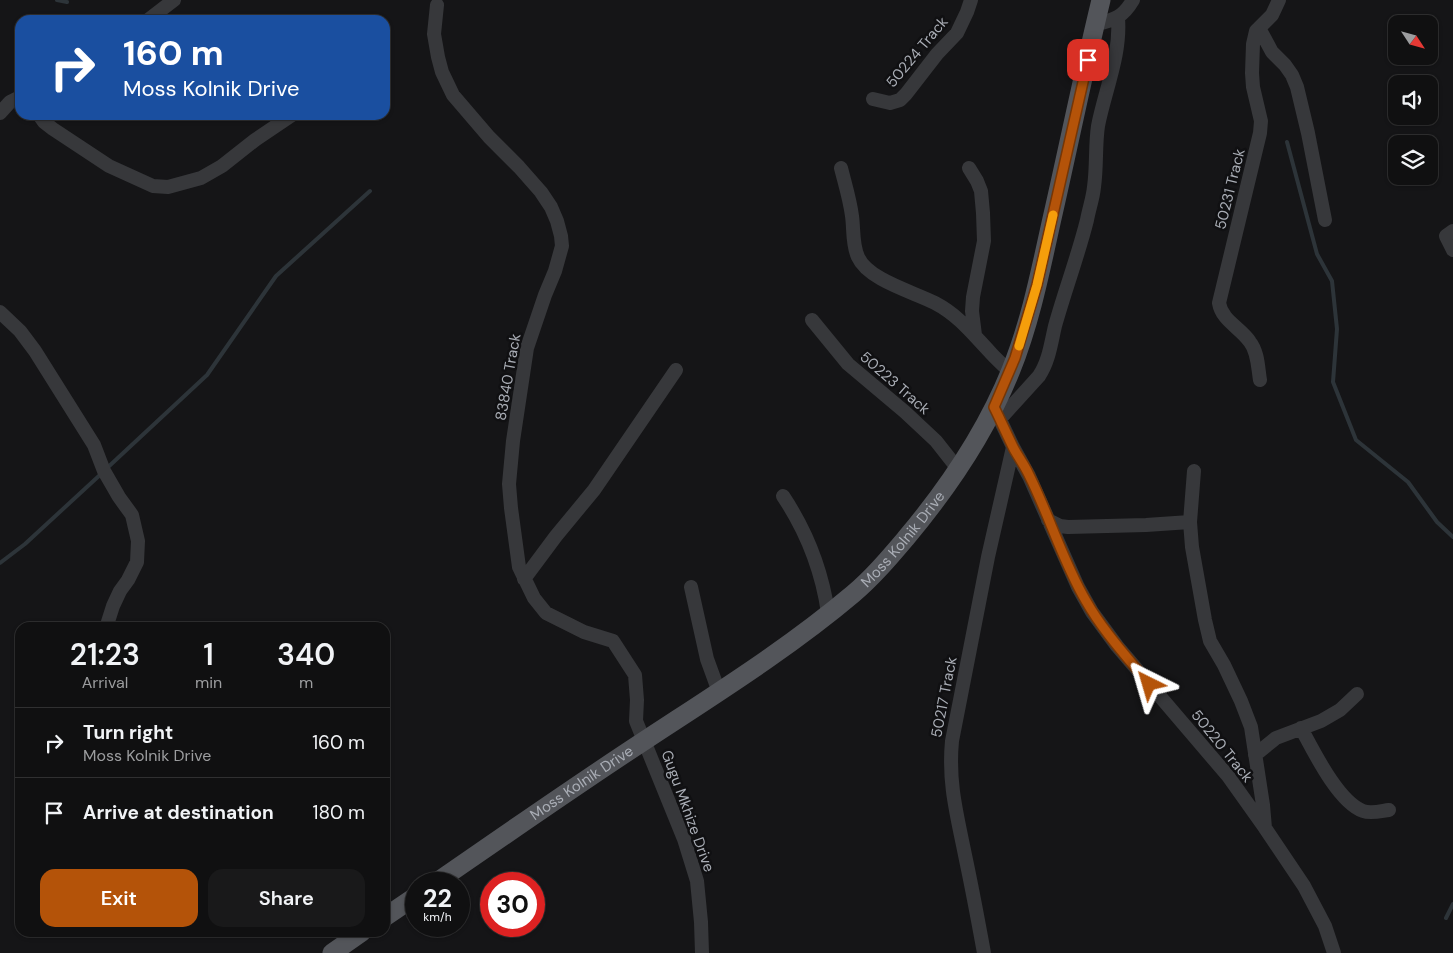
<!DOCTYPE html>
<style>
body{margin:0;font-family:"DM Sans",sans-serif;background:#19191a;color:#f1f3f6;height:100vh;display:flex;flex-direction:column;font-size:19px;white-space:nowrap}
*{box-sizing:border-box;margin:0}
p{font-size:16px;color:#9c9d9f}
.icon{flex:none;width:28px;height:28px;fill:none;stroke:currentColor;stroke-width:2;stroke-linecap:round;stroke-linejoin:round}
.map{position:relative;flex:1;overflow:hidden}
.details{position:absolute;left:15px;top:622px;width:375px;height:315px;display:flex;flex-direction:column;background:#101011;border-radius:15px;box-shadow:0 1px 4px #0004,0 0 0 1px #303031}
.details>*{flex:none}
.hud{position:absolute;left:15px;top:15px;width:375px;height:105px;border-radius:15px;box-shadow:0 1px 4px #0004,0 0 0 1px #303031;background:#1a4fa0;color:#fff;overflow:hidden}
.needle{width:32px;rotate:126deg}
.controls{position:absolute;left:1388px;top:15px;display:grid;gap:10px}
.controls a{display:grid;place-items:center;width:50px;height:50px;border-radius:10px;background:#101011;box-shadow:0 1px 4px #0004,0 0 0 1px #303031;font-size:25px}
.speed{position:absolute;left:405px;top:872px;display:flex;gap:10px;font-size:25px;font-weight:700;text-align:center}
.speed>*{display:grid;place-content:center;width:65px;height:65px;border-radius:50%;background:#101011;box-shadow:0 1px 4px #0004,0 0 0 1px #303031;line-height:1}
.speed small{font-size:12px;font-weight:400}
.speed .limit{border:8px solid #d22;background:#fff;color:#111}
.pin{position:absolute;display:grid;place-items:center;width:42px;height:42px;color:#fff;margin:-21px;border-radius:10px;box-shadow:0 2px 8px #0006}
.me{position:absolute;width:55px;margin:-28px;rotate:320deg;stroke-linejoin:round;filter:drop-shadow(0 0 4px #0008)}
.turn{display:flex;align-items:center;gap:18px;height:105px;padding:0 25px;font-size:22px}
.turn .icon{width:65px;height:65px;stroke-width:2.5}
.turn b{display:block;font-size:35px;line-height:42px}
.eta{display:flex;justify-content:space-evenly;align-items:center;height:85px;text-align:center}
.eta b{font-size:30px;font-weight:600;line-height:35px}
.button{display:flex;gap:10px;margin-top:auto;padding:10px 25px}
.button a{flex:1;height:58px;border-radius:15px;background:#b45309;color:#fff;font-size:20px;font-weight:600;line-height:58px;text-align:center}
.button a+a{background:#19191a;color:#f1f3f6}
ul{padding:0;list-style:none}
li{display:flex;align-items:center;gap:15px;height:70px;padding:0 25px;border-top:1px solid #303031}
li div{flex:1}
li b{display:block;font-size:19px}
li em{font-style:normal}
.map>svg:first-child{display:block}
</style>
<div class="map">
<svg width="1453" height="953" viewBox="0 0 1453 953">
<rect width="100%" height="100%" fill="#151517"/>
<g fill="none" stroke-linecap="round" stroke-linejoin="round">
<path stroke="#2d3439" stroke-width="4" d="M 57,0 L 67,2
M 1287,142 L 1317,254 L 1332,281 L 1337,329 L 1333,382 L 1356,440 L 1408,482 L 1437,522 L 1453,537
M 106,469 L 207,375 L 276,276 L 370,191
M 0,563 L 25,544 L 101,474
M 1446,918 L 1453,904"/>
<path stroke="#37383b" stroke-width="14" d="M 437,5 L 434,34 L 438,57 L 442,72 L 453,95 L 489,137 L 519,167 L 541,192 L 551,207 L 557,221 L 561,236 L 562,246 L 555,271 L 545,295 L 527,348 L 513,441 L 509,484 L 511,508 L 519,567 L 534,598 L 546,613 L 584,632 L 613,641 L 635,675 L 637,700 L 636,721 L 684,839 L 697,881 L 701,922 L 702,953
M 148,20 L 174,0
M 1096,24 C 1115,20 1123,17 1133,0
M 1259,28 L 1272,52 L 1285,65 L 1292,75 L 1297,87 L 1308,133 L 1325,220
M 873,99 L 890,103 L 900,100 L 906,94 L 937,54 L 957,33 L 967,12 L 971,0
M 0,113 L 10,102 L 20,97
M 39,115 L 44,122 L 53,129 L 109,166 L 153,186 L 168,187 L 201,178 L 222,166 L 255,140 L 292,115
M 841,168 C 845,184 850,200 852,216 C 854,230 852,244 858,257 C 868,280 914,292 935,303 C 958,315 972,333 989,351 C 995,358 1003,365 1010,372
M 969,168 L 977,181 L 981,191 L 983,213 L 984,241 L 973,297 L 972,311 L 975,335
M 1453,231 L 1446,236 L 1453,250
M 0,312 L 20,331 L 35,351 L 94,445 L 104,471 L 119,497 L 132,515 L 138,541 L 137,562 L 128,580 L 120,591 L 113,606 L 106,628
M 812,320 L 848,364 L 905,412 L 936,441 L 958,469
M 1260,380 C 1258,368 1258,352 1250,342 C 1241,328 1222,321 1219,303 L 1260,133 L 1261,121 L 1253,87 L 1252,73 L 1253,44 L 1256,31 L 1272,15 L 1279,0
M 994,407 L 1013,447 L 1029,476 L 1078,587 L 1092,612 L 1117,646 L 1228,776 L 1265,828 L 1304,886 L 1325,926 L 1334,953
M 1000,419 L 1039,376 C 1049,361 1051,343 1055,326 C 1065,290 1078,256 1087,220 C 1089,209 1093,198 1094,187 C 1097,166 1095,146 1098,126 C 1105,90 1121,55 1118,18
M 1194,471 L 1190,522 L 1192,547 L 1205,620 L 1210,641 L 1224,665 L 1241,701 L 1251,727 L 1263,805 L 1265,828
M 783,496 C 807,532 822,571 828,613
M 1048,520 L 1060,526 L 1068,527 L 1146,525 L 1190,522
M 524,579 L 556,536 L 594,490 L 676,370
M 691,587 L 707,659 L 719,692
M 1301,728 C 1313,750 1338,802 1363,811 C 1371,814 1381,811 1389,810
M 1255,755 L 1276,738 L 1321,721 L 1340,710 L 1357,694
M 984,953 C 978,920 972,888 965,855 C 957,815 948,783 952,741 L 988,557 L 1013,447"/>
<g stroke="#53555a" stroke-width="19">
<path id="s1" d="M 434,884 C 505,835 575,786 647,739 C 717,693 789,648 853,594 C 873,577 889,558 906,538 C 948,488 986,432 1011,370 C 1030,323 1040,273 1051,223 C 1068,149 1083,74 1101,0"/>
<path d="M 385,917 L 416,896"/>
<path d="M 332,953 L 362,932"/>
</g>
</g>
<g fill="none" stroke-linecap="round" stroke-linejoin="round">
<defs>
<path id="route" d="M 1088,60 L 1037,285 L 1015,358 L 994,407 C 1001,421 1007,435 1014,449 C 1019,458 1025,466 1029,475 C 1050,517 1063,562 1086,601 C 1103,631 1127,657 1149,684"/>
</defs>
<use href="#route" stroke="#753606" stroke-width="12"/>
<use href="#route" stroke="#b45309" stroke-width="9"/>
<path stroke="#f59e0b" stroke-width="9" d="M 1019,346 L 1037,285 L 1053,215"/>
</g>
<g text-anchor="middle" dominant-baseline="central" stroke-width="5" stroke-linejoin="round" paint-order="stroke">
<g font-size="15" fill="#a9adb5" stroke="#101012">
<text transform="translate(917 52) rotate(-50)">50224 Track</text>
<text transform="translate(1230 189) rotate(-76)">50231 Track</text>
<text transform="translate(508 377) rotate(-80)">83840 Track</text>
<text transform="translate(895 383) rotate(41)">50223 Track</text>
<text stroke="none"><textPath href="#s1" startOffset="584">Moss Kolnik Drive</textPath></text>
<text transform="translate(944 697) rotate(-79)">50217 Track</text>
<text transform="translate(1222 746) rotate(51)">50220 Track</text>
<text stroke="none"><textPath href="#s1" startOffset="179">Moss Kolnik Drive</textPath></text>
<text transform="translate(688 811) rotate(70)">Gugu Mkhize Drive</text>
</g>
</g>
</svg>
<div class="controls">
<a><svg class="needle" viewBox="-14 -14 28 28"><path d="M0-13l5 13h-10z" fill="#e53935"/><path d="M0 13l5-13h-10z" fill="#9c9d9f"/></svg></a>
<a><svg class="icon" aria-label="sound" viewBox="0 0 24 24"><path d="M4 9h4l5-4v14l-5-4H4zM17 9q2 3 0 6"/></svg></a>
<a><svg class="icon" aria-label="layers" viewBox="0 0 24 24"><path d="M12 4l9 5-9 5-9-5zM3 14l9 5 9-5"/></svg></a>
</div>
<div class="speed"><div>22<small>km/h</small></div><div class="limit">30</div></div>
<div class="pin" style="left:1088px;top:60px;background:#d93025"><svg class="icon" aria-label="arrive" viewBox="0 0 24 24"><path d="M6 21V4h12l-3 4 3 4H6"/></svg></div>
<svg class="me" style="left:1149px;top:684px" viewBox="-20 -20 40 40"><path d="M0-17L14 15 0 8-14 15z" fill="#b45309" stroke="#fff" stroke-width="4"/></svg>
<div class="hud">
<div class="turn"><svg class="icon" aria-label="right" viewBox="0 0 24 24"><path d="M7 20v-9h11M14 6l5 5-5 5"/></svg><div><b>160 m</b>Moss Kolnik Drive</div></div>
</div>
<section class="details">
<div class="eta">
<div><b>21:23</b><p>Arrival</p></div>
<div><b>1</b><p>min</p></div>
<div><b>340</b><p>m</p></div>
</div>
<ul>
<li><svg class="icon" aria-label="right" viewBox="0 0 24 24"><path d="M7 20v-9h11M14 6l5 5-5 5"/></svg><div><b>Turn right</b><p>Moss Kolnik Drive</p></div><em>160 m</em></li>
<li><svg class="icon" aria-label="arrive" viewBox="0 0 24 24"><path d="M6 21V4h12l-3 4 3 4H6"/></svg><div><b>Arrive at destination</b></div><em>180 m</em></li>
</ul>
<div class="button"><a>Exit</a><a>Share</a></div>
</section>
</div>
